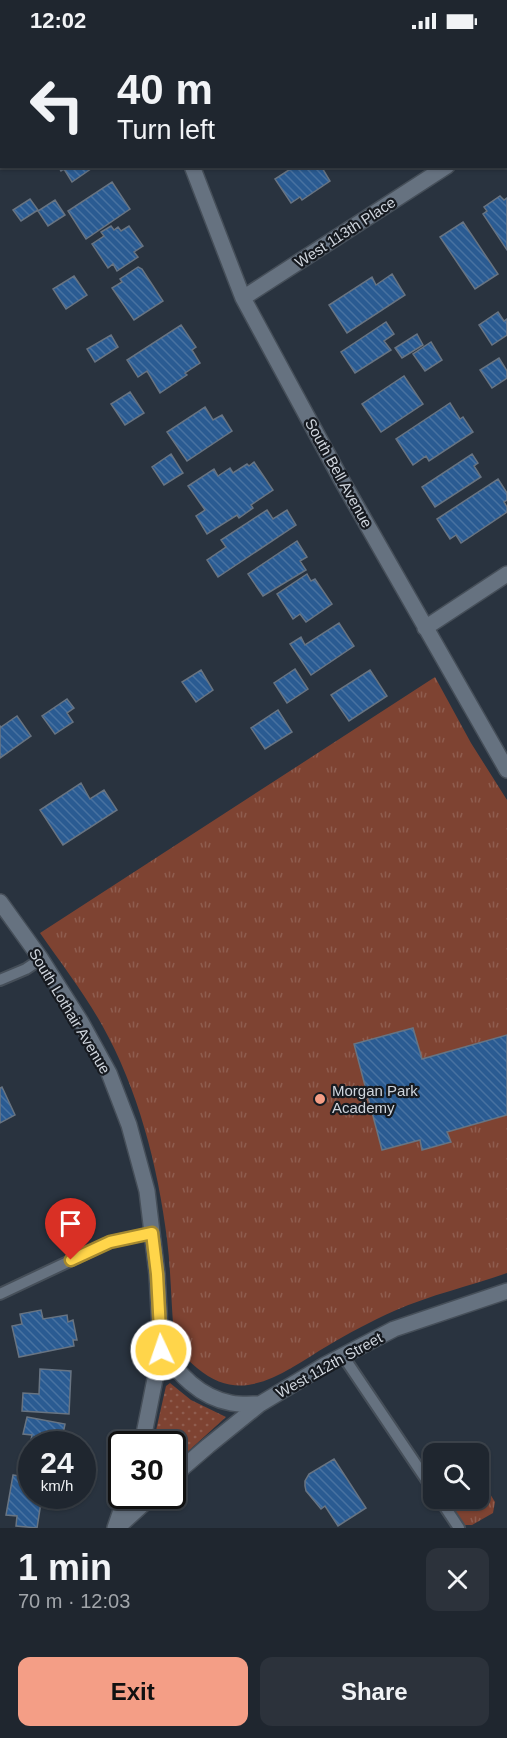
<!DOCTYPE html>
<meta charset="utf-8">
<style>
body{margin:0;font-family:Arial,sans-serif;background:#2c323b;color:#f1f3f6;height:100vh;display:flex;flex-direction:column;font-size:22px;white-space:nowrap}
*{box-sizing:border-box;margin:0}
p{font-size:20px;color:#a1a5aa}
.icon{flex:none;width:33px;height:33px;fill:none;stroke:currentColor;stroke-width:2;stroke-linecap:round;stroke-linejoin:round}
.map{position:relative;height:1486px;overflow:hidden}
.details{display:flex;flex-direction:column;background:#1f262f;flex:1}
.details>*{flex:none}
.top-card{position:absolute;left:0px;top:0px;width:507px;height:126px;box-shadow:0 2px 4px #0004,0 0 0 2px #3c434b;background:#1f262f;color:#f1f3f6;overflow:hidden}
.buttons{position:absolute;left:423px;top:1401px;display:grid;gap:12px}
.buttons a{display:grid;place-items:center;width:66px;height:66px;border-radius:12px;background:#1f262f;box-shadow:0 2px 4px #0004,0 0 0 2px #3c434b;font-size:30px}
.speed{position:absolute;left:18px;top:1389px;display:flex;gap:12px;font-size:30px;font-weight:700;text-align:center}
.speed>*{display:grid;place-content:center;width:78px;height:78px;border-radius:50%;background:#1f262f;box-shadow:0 2px 4px #0004,0 0 0 2px #3c434b;line-height:1}
.speed small{font-size:15px;font-weight:400}
.speed .limit{border:3px solid #111;border-radius:9px;background:#fff;color:#111}
.pin{position:absolute;display:grid;place-items:center;width:51px;height:51px;color:#fff;margin:-62px -26px;border-radius:50% 50% 50% 0;rotate:-45deg;box-shadow:0 0 6px #0007}
.pin .icon{rotate:45deg}
.me{position:absolute;width:66px;margin:-33px;rotate:357deg;stroke-linejoin:round;filter:drop-shadow(0 0 4px #0008)}
.turn{display:flex;align-items:center;gap:21px;height:126px;padding:0 18px;font-size:27px}
.turn .icon{width:78px;height:78px;stroke-width:2.5}
.turn b{display:block;font-size:42px;line-height:51px}
.round{display:grid;place-items:center;flex:none;width:63px;height:63px;border-radius:12px;background:#2c323b}
.head{display:flex;align-items:center;justify-content:space-between;height:102px;padding:0 18px}
h1{font-size:36px;font-weight:800;line-height:45px}
.primary-button{display:flex;gap:12px;margin-top:auto;padding:12px 18px}
.primary-button a{flex:1;height:69px;border-radius:12px;background:#f49e86;color:#111;font-size:24px;font-weight:800;line-height:69px;text-align:center}
.primary-button a+a{background:#2c323b;color:#f1f3f6}
.status{display:flex;justify-content:space-between;align-items:center;height:42px;padding:0 30px;background:#1f262f;direction:ltr}
.status svg{height:16px;fill:currentColor}
.map>svg:first-child{display:block}
</style>
<div class="status"><b>12:02</b><svg viewBox="0 0 49 12"><path d="M0 12V9h3v3zM5 12V6h3v6zM10 12V3h3v9zM15 12V0h3v12zM26 1h20v11H26zM47 4h2v5h-2z"/></svg></div>
<div class="map">
<svg width="507" height="1486" viewBox="0 0 507 1486">
<defs>
<pattern id="grass-dots" width="8" height="8" patternUnits="userSpaceOnUse" patternTransform="scale(1.5)"><rect width="8" height="8" fill="#7e4332"/><path d="M2 2h.1M6 6h.1" fill="none" stroke="#8f5d4f" stroke-width="1.8" stroke-linecap="round"/></pattern>
<pattern id="park-tufts" width="24" height="20" patternUnits="userSpaceOnUse" patternTransform="scale(1.5)"><rect width="24" height="20" fill="#7e4332"/><path d="M3 7l-1-3M5 7V3M7 7l1-3M15 17l-1-3M17 17v-4M19 17l1-3" fill="none" stroke="#8f5d4f"/></pattern>
<pattern id="building-back-hatch" width="6" height="6" patternUnits="userSpaceOnUse" patternTransform="scale(1.5)"><rect width="6" height="6" fill="#2a5b92"/><path d="M-1 5l2 2M0 0l6 6M5-1l2 2" fill="none" stroke="#4872a1"/></pattern>
</defs>
<rect width="100%" height="100%" fill="#29333f"/>
<path fill="url(#grass-dots)" d="M 170,1341 L 191,1358 L 226,1375 L 173,1423 L 172,1402 L 153,1402 L 166,1344 Z"/>
<path fill="url(#park-tufts)" d="M 435,635 L 471,701 L 507,758 L 507,1231 C 470,1244 430,1253 394,1269 C 372,1279 349,1291 329,1303 C 286,1328 244,1366 197,1326 C 185,1316 178,1308 174,1293 C 171,1261 171,1229 167,1197 C 158,1124 138,1047 102,983 C 84,951 61,921 40,891 Z
M 479,1434 L 495,1460 L 493,1471 L 472,1483 L 464,1483 L 447,1457 L 478,1456 Z"/>
<path fill="url(#building-back-hatch)" stroke="#687482" stroke-width="1.5" d="M 58,124 L 95,124 L 72,140 L 64,127 L 61,129 Z
M 295,124 L 321,124 L 330,139 L 302,158 L 300,155 L 291,161 L 275,137 Z
M 112,140 L 130,167 L 86,197 L 68,169 Z
M 500,154 L 504,158 L 507,156 L 507,208 L 483,172 L 487,169 L 484,165 Z
M 30,157 L 38,168 L 21,179 L 13,168 Z
M 55,158 L 65,173 L 48,184 L 38,169 Z
M 463,180 L 498,232 L 475,247 L 440,195 Z
M 111,184 L 114,188 L 118,185 L 121,189 L 129,184 L 143,204 L 134,210 L 138,215 L 117,229 L 113,222 L 108,226 L 92,202 L 104,194 L 101,190 Z
M 138,225 L 142,227 L 163,259 L 134,278 L 112,246 L 122,240 L 120,237 Z
M 392,232 L 405,253 L 347,291 L 329,263 L 372,235 L 376,243 Z
M 74,234 L 87,253 L 66,267 L 53,247 Z
M 498,270 L 504,279 L 507,277 L 507,293 L 492,303 L 479,283 Z
M 386,280 L 394,292 L 384,299 L 391,308 L 355,331 L 341,310 Z
M 181,283 L 196,305 L 192,308 L 200,321 L 185,331 L 187,333 L 160,351 L 147,329 L 138,335 L 127,318 Z
M 417,292 L 423,303 L 402,316 L 395,306 Z
M 111,293 L 118,305 L 95,320 L 87,307 Z
M 431,300 L 442,318 L 425,329 L 413,312 Z
M 499,316 L 507,329 L 507,336 L 492,346 L 480,328 Z
M 404,334 L 423,362 L 381,390 L 362,362 Z
M 130,350 L 144,371 L 125,383 L 111,362 Z
M 450,361 L 460,377 L 463,375 L 473,390 L 429,419 L 426,414 L 413,423 L 396,397 Z
M 205,365 L 213,378 L 222,373 L 232,389 L 187,419 L 167,390 Z
M 171,412 L 183,431 L 164,443 L 152,425 Z
M 472,412 L 478,421 L 474,424 L 481,435 L 435,465 L 422,445 Z
M 254,420 L 273,448 L 251,463 L 253,466 L 239,476 L 237,473 L 207,492 L 196,474 L 205,468 L 188,444 L 214,427 L 218,434 L 230,426 L 233,431 L 247,422 L 249,424 Z
M 498,437 L 507,451 L 507,458 L 504,460 L 507,465 L 507,470 L 461,501 L 456,493 L 450,497 L 437,477 Z
M 267,468 L 273,477 L 287,468 L 296,483 L 218,535 L 207,518 L 226,505 L 221,498 Z
M 297,499 L 307,515 L 300,519 L 306,528 L 263,554 L 248,532 Z
M 307,532 L 311,539 L 315,537 L 332,562 L 306,580 L 300,572 L 293,577 L 277,552 Z
M 339,581 L 354,604 L 311,633 L 290,602 L 301,595 L 305,603 Z
M 295,627 L 308,647 L 287,661 L 274,641 Z
M 201,628 L 213,648 L 196,660 L 182,640 Z
M 370,628 L 387,654 L 349,679 L 331,653 Z
M 67,657 L 74,666 L 67,671 L 73,680 L 55,692 L 42,674 Z
M 278,668 L 292,690 L 265,707 L 251,686 Z
M 17,674 L 31,694 L 0,716 L 0,684 L 1,685 Z
M 81,741 L 90,757 L 104,748 L 117,768 L 63,803 L 40,768 Z
M 413,986 L 422,1017 L 507,993 L 507,1073 L 447,1090 L 451,1100 L 422,1108 L 420,1098 L 382,1108 L 354,1002 Z
M 2,1045 L 15,1073 L 0,1081 L 0,1046 Z
M 41,1268 L 43,1277 L 67,1273 L 68,1280 L 73,1278 L 77,1298 L 73,1298 L 74,1304 L 19,1315 L 12,1284 L 22,1282 L 20,1272 Z
M 40,1327 L 71,1329 L 69,1372 L 22,1369 L 23,1351 L 39,1352 Z
M 27,1375 L 65,1382 L 61,1402 L 32,1402 L 32,1414 L 28,1413 L 32,1393 L 23,1392 Z
M 334,1417 L 366,1466 L 338,1484 L 325,1464 L 321,1467 L 306,1449 L 305,1444 L 305,1439 L 309,1432 Z
M 13,1433 L 32,1436 L 32,1454 L 42,1454 L 37,1486 L 16,1484 L 17,1474 L 6,1473 Z"/>
<g fill="none" stroke-linecap="round" stroke-linejoin="round">
<defs>
<path id="lane" d="M 0,938 L 26,927 L 41,917
M 0,1252 L 110,1200 L 152,1191
M 343,1314 L 434,1449
M 439,1456 L 459,1486"/>
<path id="street" d="M 153,0 L 154,2
M 506,87 L 507,86
M 192,124 L 243,256 L 341,437 L 507,728
M 243,256 L 447,124
M 425,586 L 507,532
M 0,860 L 41,917 L 81,980 L 109,1031 L 129,1083 L 147,1149 L 157,1232 L 161,1307 L 142,1402
M 161,1307 C 179,1332 199,1355 231,1361 C 240,1363 251,1362 260,1362
M 172,1435 L 208,1404 L 260,1362 L 325,1323 L 394,1287 L 507,1249
M 115,1486 L 126,1454
M 117,1486 L 152,1454"/>
</defs>
<use href="#lane" stroke="#464f59" stroke-width="14"/>
<use href="#street" stroke="#464f59" stroke-width="18"/>
<use href="#lane" stroke="#667280" stroke-width="10"/>
<use href="#street" stroke="#667280" stroke-width="15"/>
</g>
<g fill="none" stroke-linecap="round" stroke-linejoin="round">
<defs>
<path id="route" d="M 71,1218 L 110,1200 L 152,1191 L 157,1232 L 161,1308"/>
</defs>
<use href="#route" stroke="#a68a30" stroke-width="15"/>
<use href="#route" stroke="#ffd54a" stroke-width="10"/>
</g>
<circle fill="#f49e86" stroke="#161a20" stroke-width="2" cx="320" cy="1057" r="6"/>
<g text-anchor="middle" dominant-baseline="central" stroke-width="4.5" stroke-linejoin="round" paint-order="stroke">
<g font-size="15" fill="#cfd5dd" stroke="#161a20">
<text transform="translate(345 190) rotate(-33)">West 113th Place</text>
<text transform="translate(339 431) rotate(61)">South Bell Avenue</text>
<text transform="translate(70 969) rotate(59)">South Lothair Avenue</text>
<text transform="translate(329 1323) rotate(-29)">West 112th Street</text>
</g>
<g font-size="15" fill="#cfd5dd" stroke="#161a20" text-anchor="start">
<text x="332" y="1048">Morgan Park<tspan x="332" dy="17">Academy</tspan></text>
</g>
</g>
</svg>
<div class="buttons">
<a><svg class="icon" aria-label="search" viewBox="0 0 24 24"><circle cx="10" cy="10" r="6"/><path d="M15 15l6 6"/></svg></a>
</div>
<div class="speed"><div>24<small>km/h</small></div><div class="limit">30</div></div>
<div class="pin" style="left:71px;top:1218px;background:#d93025"><svg class="icon" aria-label="arrive" viewBox="0 0 24 24"><path d="M6 21V4h12l-3 4 3 4H6"/></svg></div>
<svg class="me" style="left:161px;top:1308px" viewBox="-20 -20 40 40"><circle r="17" fill="#ffd54a" stroke="#fff" stroke-width="3"/><path d="M0-11L8 9 0 5-8 9z" fill="#fff"/></svg>
<div class="top-card">
<div class="turn"><svg class="icon" aria-label="left" viewBox="0 0 24 24"><path d="M17 20v-9H6M10 6l-5 5 5 5"/></svg><div><b>40 m</b>Turn left</div></div>
</div>
</div>
<section class="details">
<div class="head"><div><h1>1 min</h1><p>70 m · 12:03</p></div><a class="round"><svg class="icon" aria-label="close" viewBox="0 0 24 24"><path d="M6 6l12 12M18 6L6 18"/></svg></a></div>
<div class="primary-button"><a>Exit</a><a>Share</a></div>
</section>
